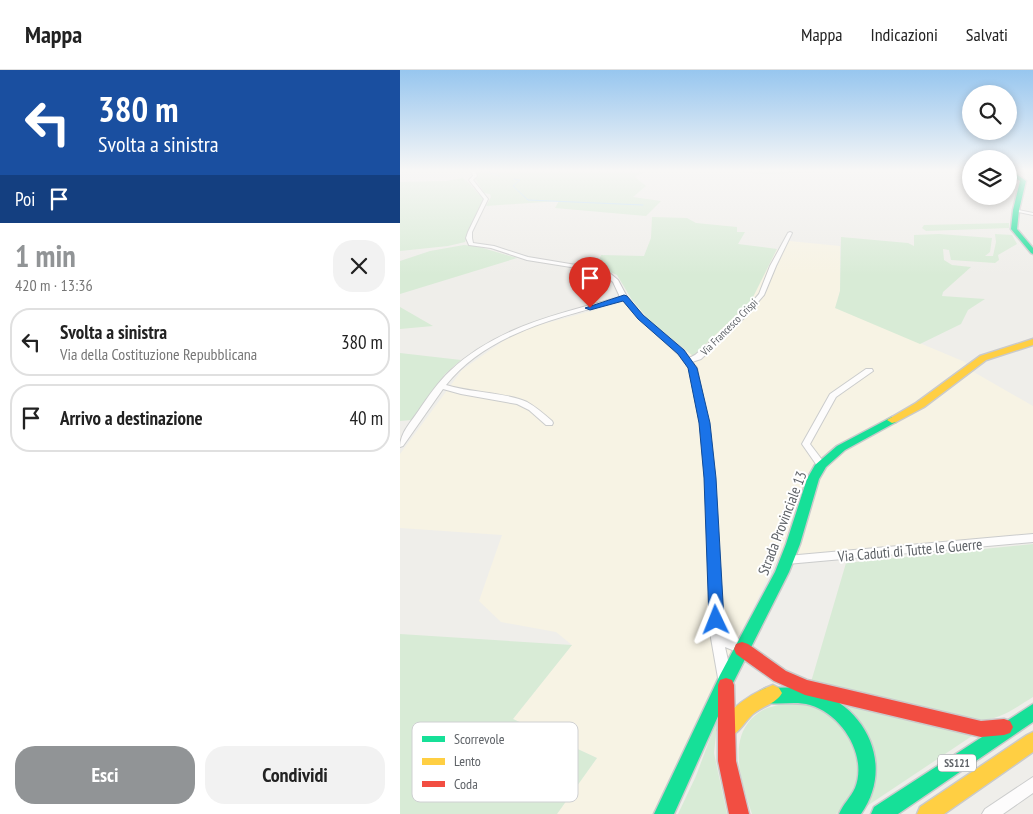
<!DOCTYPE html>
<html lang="it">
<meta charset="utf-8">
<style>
body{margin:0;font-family:"PT Sans Narrow",sans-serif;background:#f2f2f2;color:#222;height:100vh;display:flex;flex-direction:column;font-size:19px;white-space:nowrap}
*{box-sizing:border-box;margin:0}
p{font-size:16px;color:#767676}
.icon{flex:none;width:28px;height:28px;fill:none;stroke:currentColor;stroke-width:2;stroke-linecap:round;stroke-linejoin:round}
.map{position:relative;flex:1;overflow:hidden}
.details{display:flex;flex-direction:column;background:#fff;width:400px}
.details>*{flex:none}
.guide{background:#1a4fa0;color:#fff;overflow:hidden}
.controls{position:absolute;left:562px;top:15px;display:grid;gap:10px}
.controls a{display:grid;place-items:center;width:55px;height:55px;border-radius:50%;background:#fff;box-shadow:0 2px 8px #0003;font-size:25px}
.pin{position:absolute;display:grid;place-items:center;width:42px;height:42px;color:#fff;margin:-51px -21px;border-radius:50% 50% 50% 0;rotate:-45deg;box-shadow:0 0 5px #0007}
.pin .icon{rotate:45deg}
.me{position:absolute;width:55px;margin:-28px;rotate:358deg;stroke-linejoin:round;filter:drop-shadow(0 0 4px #0008)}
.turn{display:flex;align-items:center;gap:18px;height:105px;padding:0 15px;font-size:22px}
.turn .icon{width:65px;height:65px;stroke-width:2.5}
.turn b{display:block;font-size:35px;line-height:42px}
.then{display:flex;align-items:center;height:48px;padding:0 15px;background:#0003;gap:10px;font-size:19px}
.round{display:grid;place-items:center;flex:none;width:52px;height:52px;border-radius:20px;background:#f2f2f2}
.overview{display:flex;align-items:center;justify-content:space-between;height:85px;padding:0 15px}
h1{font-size:30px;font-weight:700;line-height:38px;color:#919496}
.button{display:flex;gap:10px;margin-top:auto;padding:10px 15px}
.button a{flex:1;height:58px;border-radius:20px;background:#919496;color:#fff;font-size:20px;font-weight:700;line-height:58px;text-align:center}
.button a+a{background:#f2f2f2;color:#222}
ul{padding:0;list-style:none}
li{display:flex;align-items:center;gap:15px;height:68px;margin:0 10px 8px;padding:0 5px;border:2px solid #e0e0e0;border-radius:20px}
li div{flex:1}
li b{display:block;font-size:19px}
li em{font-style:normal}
header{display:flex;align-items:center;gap:30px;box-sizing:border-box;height:70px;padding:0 25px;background:#fff;border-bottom:1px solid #e0e0e0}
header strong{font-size:24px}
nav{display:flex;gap:28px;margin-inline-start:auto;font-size:18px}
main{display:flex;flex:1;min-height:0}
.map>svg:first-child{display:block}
</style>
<header>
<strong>Mappa</strong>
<nav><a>Mappa</a><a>Indicazioni</a><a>Salvati</a></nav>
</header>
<main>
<section class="details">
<div class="guide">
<div class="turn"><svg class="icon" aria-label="left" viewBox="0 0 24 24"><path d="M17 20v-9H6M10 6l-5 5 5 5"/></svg><div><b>380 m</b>Svolta a sinistra</div></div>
<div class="then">Poi<svg class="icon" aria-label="arrive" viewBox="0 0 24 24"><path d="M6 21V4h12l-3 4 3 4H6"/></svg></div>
</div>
<div class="overview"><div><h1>1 min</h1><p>420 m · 13:36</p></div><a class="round"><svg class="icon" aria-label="close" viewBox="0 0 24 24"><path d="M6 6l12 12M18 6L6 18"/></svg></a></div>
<ul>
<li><svg class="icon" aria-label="left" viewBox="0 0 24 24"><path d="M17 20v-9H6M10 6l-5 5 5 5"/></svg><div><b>Svolta a sinistra</b><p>Via della Costituzione Repubblicana</p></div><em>380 m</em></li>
<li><svg class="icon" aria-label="arrive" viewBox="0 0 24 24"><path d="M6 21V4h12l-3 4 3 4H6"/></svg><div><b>Arrivo a destinazione</b></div><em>40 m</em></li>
</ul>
<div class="button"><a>Esci</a><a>Condividi</a></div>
</section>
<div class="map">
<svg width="633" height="744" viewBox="0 0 633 744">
<rect width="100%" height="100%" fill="#efeeea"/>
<path fill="#f7f3e4" d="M 389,171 L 440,176 L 440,221 L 436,238 L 565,292 L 572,301 L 633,336 L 633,464 L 378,487 L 267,713 L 253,744 L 157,744 L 197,688 L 113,649 L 172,575 L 156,562 L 101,552 L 79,531 L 102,465 L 0,458 L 0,384 L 62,300 L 106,269 L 128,258 L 232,230 L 250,251 L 351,231 L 377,179 L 384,179 Z"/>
<path fill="#d8ebd6" d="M 70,100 L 247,100 L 235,107 L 246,116 L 233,127 L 261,131 L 246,146 L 155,138 L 159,131 L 86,136 L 91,127 L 90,124 L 84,123 Z
M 314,100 L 423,100 L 419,102 L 364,104 Z
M 63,108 C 72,114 76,123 84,129 L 76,144 L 65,172 L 48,176 L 0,181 L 0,112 L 46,111 Z
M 252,147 L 287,148 L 296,153 L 337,157 L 337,162 L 345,162 L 338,174 L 377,179 L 351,231 L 293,286 L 250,251 L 232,230 L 217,205 L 197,196 L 201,185 L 244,186 L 251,168 Z
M 609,153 L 609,158 L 526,161 L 522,158 L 524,155 Z
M 539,164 L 592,168 L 590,182 L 585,186 L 593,186 L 596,172 L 595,164 L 612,165 L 617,174 L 598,185 L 599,190 L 595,193 L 551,190 L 549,180 L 543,179 L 544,190 L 552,195 L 571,197 L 543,222 L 542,226 L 585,229 L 568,240 L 561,254 L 520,274 L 435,238 L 440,221 L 441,167 L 508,173 L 514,176 L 514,165 Z
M 64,175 L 76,176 L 117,188 L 0,224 L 0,191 L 30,181 Z
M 0,237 L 33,256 L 0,259 Z
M 0,283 L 61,290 L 45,304 L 11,350 L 0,351 Z
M 633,474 L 633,627 C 612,640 601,649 576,651 L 411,612 L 446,493 Z
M 0,564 L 172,575 L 113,649 L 197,688 L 157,744 L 0,744 Z
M 427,628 L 575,664 L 464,738 L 474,712 Z
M 382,634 L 415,634 L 452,663 L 460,706 L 448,734 L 436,744 L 352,744 C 341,711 324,662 363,640 C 368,637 376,636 382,634 Z
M 318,647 L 314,683 L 327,744 L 278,744 L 296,706 Z"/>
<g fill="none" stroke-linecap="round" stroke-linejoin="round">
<path stroke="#bfe0f9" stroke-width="1" d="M 82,100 L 99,106
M 114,109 L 120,110 L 113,116 L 128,130 L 243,135"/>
<defs>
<path id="street" d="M 71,100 L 75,100 L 77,106 L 73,110 L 88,129 L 72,162 L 72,168 L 73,173 L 94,176 L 128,187 L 206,200 L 218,210 L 227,227 L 243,246 L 284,280 L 289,288 L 295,285 L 341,245 L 359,224 L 370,196 L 388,163 L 390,162 L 392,163 L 376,196 L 364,225 L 345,247 L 301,289 L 292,292 L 297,298 L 308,353 L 315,408 L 323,565 L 346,575 L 348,579 L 346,583 L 342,584 L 325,577 L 332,608 L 330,612 L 325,614 L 320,612 L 318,608 L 311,568 L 305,408 L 300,353 L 289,298 L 278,284 L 239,248 L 223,230 C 161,247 88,262 46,315 C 71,323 105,322 127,332 C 136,337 144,344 152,351 L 153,353 L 152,355 L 146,355 L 129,340 L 117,334 L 61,324 L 43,319 L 3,376 L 0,377 C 0,363 11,352 19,340 C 28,327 38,312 50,301 C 96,257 161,243 220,227 L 213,212 L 202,202 L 127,190 L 91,178 L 69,175 L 66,168 L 68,162 L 84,129 L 69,110 L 73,106 Z
M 614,139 L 633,143 L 633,145 L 614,141 Z
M 466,299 L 472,299 L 473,301 L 436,327 L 410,374 L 426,395 L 424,397 L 418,397 L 402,374 L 430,324 Z
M 633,464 L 633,472 L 387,494 L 383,493 L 382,490 L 383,487 L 387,486 Z
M 633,707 L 633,723 L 603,744 L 582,744 L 585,739 Z"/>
<path id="fast" d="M 609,100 L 611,100 L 626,111 L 619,140 L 617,159 L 633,178 L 633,184 L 631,183 L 611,159 L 613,140 L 620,111 L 609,103 Z
M 492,347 L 496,348 L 497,350 L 496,352 L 445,380 L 426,397 L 419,409 L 400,474 L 389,502 L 333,613 L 274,744 L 254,744 L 320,605 L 375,502 L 386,474 L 407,409 L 415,395 L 437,376 Z
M 366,618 C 383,618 400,616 416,621 C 468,639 494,697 461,744 L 439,744 C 443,734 451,727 455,718 C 468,686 442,644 410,635 C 393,630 375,637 360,631 L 357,626 L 360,621 Z
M 633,634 L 633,652 L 498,744 L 471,744 L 474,737 Z"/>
<path id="slow" d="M 633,269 L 633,275 L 586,290 L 524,337 L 496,352 L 492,353 L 487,350 L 516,333 L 580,286 Z
M 373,615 L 379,618 L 382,623 C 376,634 362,636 353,644 C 344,652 339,664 327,668 L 321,666 L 318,660 C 327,639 352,623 373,615 Z
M 633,662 L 633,682 L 544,744 L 517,744 L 520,737 L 627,665 Z"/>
<path id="jam" d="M 342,572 L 348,574 L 386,601 L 407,610 L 581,651 L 604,649 L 610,651 L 613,657 L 610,663 L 604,665 L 581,667 L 405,625 L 374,611 L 336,584 L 334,579 L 336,574 Z
M 326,608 L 332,610 L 334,615 L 336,691 L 349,744 L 329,744 L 318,691 L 318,615 L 320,610 Z"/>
</defs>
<use href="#street" stroke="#cbcccc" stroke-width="2"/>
<use href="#fast" stroke="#cacacb" stroke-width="3"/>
<use href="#slow" stroke="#cacacb" stroke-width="3"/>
<use href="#jam" stroke="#cacacb" stroke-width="3"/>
<use href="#street" fill="#fdfcfc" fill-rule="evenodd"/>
<use href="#fast" fill="#16e098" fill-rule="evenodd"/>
<use href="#slow" fill="#ffcf43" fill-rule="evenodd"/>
<use href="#jam" fill="#f24e42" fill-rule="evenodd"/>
</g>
<linearGradient id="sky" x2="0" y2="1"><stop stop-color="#97c6ef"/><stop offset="0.49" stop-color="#f8f7f6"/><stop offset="1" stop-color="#f8f7f6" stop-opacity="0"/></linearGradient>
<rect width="633" height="205" fill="url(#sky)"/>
<path fill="#1a73e8" stroke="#114b97" d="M 224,225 L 227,226 L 243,245 L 284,280 L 297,298 L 310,353 L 316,408 L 324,550 L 322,555 L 316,557 L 311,555 L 309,550 L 304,408 L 299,353 L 288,298 L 278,284 L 238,249 L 223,231 L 190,240 L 185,238 Z"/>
<g text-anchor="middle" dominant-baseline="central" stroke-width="4" stroke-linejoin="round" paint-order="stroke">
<g font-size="11" fill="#5f6368" stroke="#fff">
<text transform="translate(329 257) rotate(-45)">Via Francesco Crispi</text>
</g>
<rect fill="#fff" stroke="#8f9295" stroke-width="1" x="538" y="684.5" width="38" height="17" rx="4"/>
<g font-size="11" font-weight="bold" fill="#5f6368">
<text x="557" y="693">SS121</text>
</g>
<g font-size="15" fill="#5f6368" stroke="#fff">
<text transform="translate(382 453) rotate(-69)">Strada Provinciale 13</text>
<text transform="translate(510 480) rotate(-5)">Via Caduti di Tutte le Guerre</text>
</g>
</g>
<rect x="12" y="652" width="166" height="80" rx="8" fill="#fff" stroke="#cfd0d2" stroke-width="1"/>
<rect x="22" y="666" width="23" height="6" fill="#16e098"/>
<rect x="22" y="688" width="23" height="7" fill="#ffcf43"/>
<rect x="22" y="711" width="23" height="6" fill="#f24e42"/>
<g font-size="14" fill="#5f6368">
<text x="54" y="674">Scorrevole</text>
<text x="54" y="696">Lento</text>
<text x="54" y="719">Coda</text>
</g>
</svg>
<div class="controls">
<a><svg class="icon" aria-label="search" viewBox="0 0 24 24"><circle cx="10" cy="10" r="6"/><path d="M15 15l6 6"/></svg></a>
<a><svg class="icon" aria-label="layers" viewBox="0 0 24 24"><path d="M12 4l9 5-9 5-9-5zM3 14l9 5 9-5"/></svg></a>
</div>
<div class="pin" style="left:190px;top:238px;background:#d93025"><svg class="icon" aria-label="arrive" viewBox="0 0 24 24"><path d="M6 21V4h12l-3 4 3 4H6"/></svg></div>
<svg class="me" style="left:316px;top:550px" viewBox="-20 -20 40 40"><path d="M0-17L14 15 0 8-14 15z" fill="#1a73e8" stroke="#fff" stroke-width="4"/></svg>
</div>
</main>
